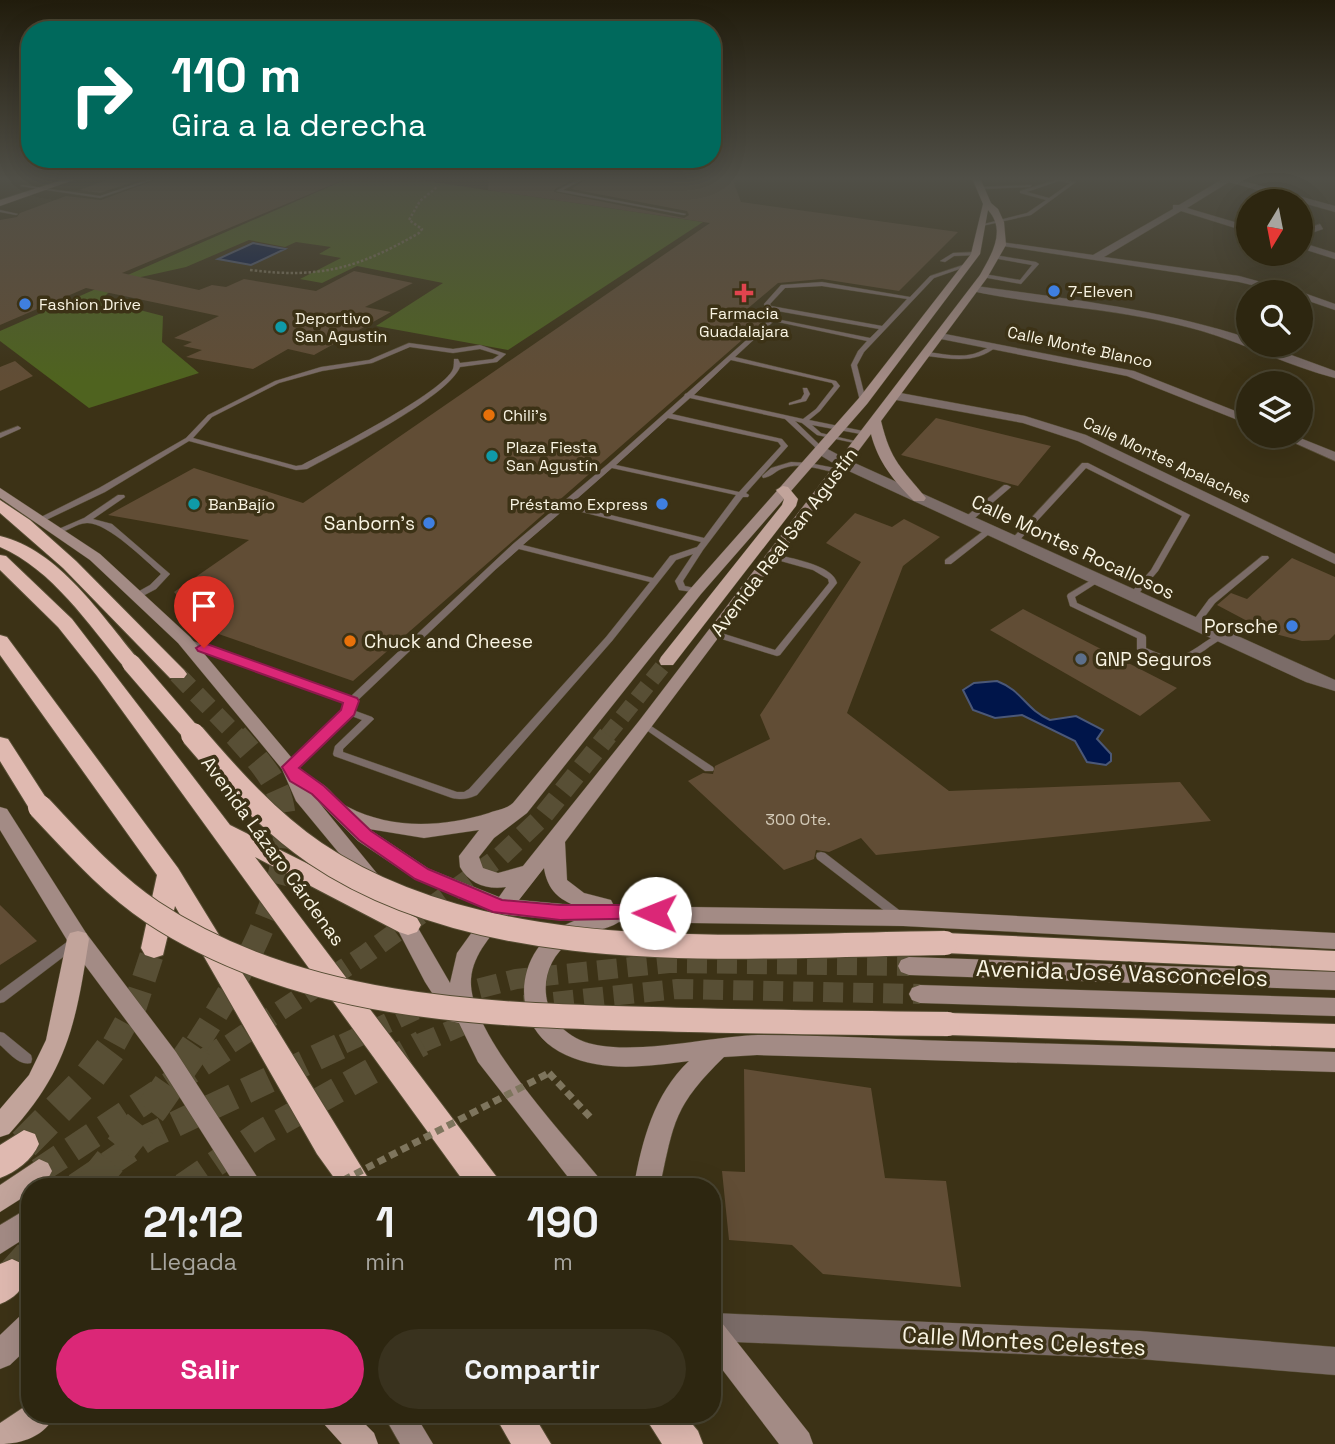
<!DOCTYPE html>
<html lang="es">
<meta charset="utf-8">
<style>
body{margin:0;font-family:"Space Grotesk",sans-serif;background:#39321e;color:#f1f3f6;height:100vh;display:flex;flex-direction:column;font-size:26px;white-space:nowrap}
*{box-sizing:border-box;margin:0}
p{font-size:23px;color:#a7a59f}
.icon{flex:none;width:38px;height:38px;fill:none;stroke:currentColor;stroke-width:2;stroke-linecap:round;stroke-linejoin:round}
.map{position:relative;flex:1;overflow:hidden}
.panel{position:absolute;left:21px;top:1178px;width:700px;height:245px;display:flex;flex-direction:column;background:#2d2610;border-radius:28px;box-shadow:0 7px 28px #0002,0 0 0 2px #484330}
.panel>*{flex:none}
.banner{position:absolute;left:21px;top:21px;width:700px;height:147px;border-radius:28px;box-shadow:0 7px 28px #0002,0 0 0 2px #484330;background:#00695c;color:#fff;overflow:hidden}
.needle{width:46px;rotate:190deg}
.controls{position:absolute;left:1236px;top:189px;display:grid;gap:14px}
.controls a{display:grid;place-items:center;width:77px;height:77px;border-radius:50%;background:#2d2610;box-shadow:0 7px 28px #0002,0 0 0 2px #484330;font-size:35px}
.pin{position:absolute;display:grid;place-items:center;width:60px;height:60px;color:#fff;margin:-72px -30px;border-radius:50% 50% 50% 0;rotate:-45deg;box-shadow:0 0 7px #0007}
.pin .icon{rotate:45deg}
.me{position:absolute;width:77px;margin:-38px;rotate:271deg;stroke-linejoin:round;filter:drop-shadow(0 0 5px #0008)}
.turn{display:flex;align-items:center;gap:24px;height:147px;padding:0 35px;font-size:32px}
.turn .icon{width:91px;height:91px;stroke-width:2.5}
.turn b{display:block;font-size:49px;line-height:60px}
.eta{display:flex;justify-content:space-evenly;align-items:center;height:119px;text-align:center}
.eta b{font-size:42px;font-weight:600;line-height:49px}
.action{display:flex;gap:14px;margin-top:auto;padding:14px 35px}
.action a{flex:1;height:80px;border-radius:42px;background:#db2777;color:#fff;font-size:28px;font-weight:600;line-height:80px;text-align:center}
.action a+a{background:#39321e;color:#f1f3f6}
.map>svg:first-child{display:block}
</style>
<div class="map">
<svg width="1335" height="1444" viewBox="0 0 1335 1444">
<rect width="100%" height="100%" fill="#3c3216"/>
<path fill="#4f631f" d="M 349,178 L 406,178 L 703,222 L 508,350 L 376,326 L 443,283 L 357,266 L 322,283 L 300,279 L 341,258 L 319,254 L 331,247 L 296,242 L 285,247 L 249,240 L 186,267 L 141,277 L 108,293 L 101,300 L 163,316 L 162,342 L 199,373 L 89,408 L 0,341 L 0,331 Z"/>
<path fill="#00154a" stroke="#4b5878" stroke-width="2" d="M 253,243 L 285,249 L 251,265 L 218,259 Z
M 997,681 C 1023,691 1025,709 1050,720 L 1076,716 L 1103,730 L 1097,739 L 1111,754 L 1111,761 L 1106,765 L 1087,762 L 1075,741 L 1022,715 L 995,718 L 973,710 L 963,690 L 974,683 Z"/>
<path fill="#614d35" d="M 113,178 L 146,178 L 100,193 L 79,190 Z
M 161,178 L 348,178 L 122,273 L 199,290 L 212,285 L 226,287 L 244,279 L 316,291 L 354,271 L 413,283 L 365,307 L 391,312 L 314,355 L 288,349 L 253,369 L 186,357 L 202,350 L 183,346 L 192,342 L 174,338 L 219,316 L 86,288 L 0,325 L 0,220 L 17,217 L 20,213 L 66,196 L 101,200 Z
M 489,178 L 576,178 L 555,189 L 554,192 L 684,218 L 689,215 L 687,211 L 571,189 L 588,178 L 732,178 L 741,202 L 958,232 L 899,291 L 822,279 L 778,283 L 740,315 L 766,319 L 353,681 L 210,631 L 174,592 L 249,540 L 108,515 L 194,468 L 303,503 L 710,223 L 488,190 Z
M 15,361 L 33,376 L 0,391 L 0,367 Z
M 936,418 L 1051,446 L 1018,486 L 901,455 Z
M 855,513 L 892,527 L 904,519 L 940,537 L 903,566 L 847,713 L 949,791 L 1180,782 L 1211,821 L 876,855 L 861,838 L 829,852 L 816,850 L 814,859 L 784,870 L 688,781 L 703,773 L 713,774 L 715,766 L 770,739 L 760,715 L 861,562 L 826,543 Z
M 1292,558 L 1335,577 L 1335,634 L 1329,640 L 1302,641 L 1268,632 L 1217,605 L 1231,593 L 1247,599 Z
M 1023,609 L 1177,688 L 1140,716 L 990,630 Z
M 0,905 L 37,941 L 0,965 Z
M 744,1069 L 871,1088 L 885,1178 L 946,1181 L 961,1287 L 823,1274 L 792,1245 L 729,1240 L 722,1171 L 745,1172 Z"/>
<g fill="none" stroke-linecap="round" stroke-linejoin="round">
<path stroke="#584f35" stroke-width="20" stroke-dasharray="20 10" stroke-linecap="butt" d="M 450,996 L 516,979 L 669,963 L 909,966
M 524,1005 L 677,989 L 920,994
M 343,1044 L 424,1006
M 419,1044 L 480,1018"/>
<path stroke="#584f35" stroke-width="26" stroke-dasharray="26 13" stroke-linecap="butt" d="M 76,1186 L 150,1136 L 347,1043
M 183,1186 L 259,1134 L 422,1043"/>
<path stroke="#584f35" stroke-width="16" stroke-dasharray="16 8" stroke-linecap="butt" d="M 607,736 L 667,661"/>
<path stroke="#584f35" stroke-width="20" stroke-dasharray="20 10" stroke-linecap="butt" d="M 230,1044 L 366,954 L 501,856 L 542,817 L 608,735"/>
<path stroke="#584f35" stroke-width="26" stroke-dasharray="26 13" stroke-linecap="butt" d="M 39,1171 L 233,1043"/>
<path stroke="#584f35" stroke-width="18" stroke-dasharray="18 10" stroke-linecap="butt" d="M 177,674 L 237,736"/>
<path stroke="#584f35" stroke-width="24" stroke-dasharray="24 12" stroke-linecap="butt" d="M 114,1044 L 135,1006 L 154,948
M 197,1044 C 238,980 301,881 281,801 C 275,776 252,754 236,735"/>
<path stroke="#584f35" stroke-width="32" stroke-dasharray="32 16" stroke-linecap="butt" d="M 24,1144 L 87,1080 L 115,1043
M 90,1186 L 153,1108 L 198,1043
M 12,1275 L 30,1255"/>
<defs>
<path id="lane" d="M 153,178 L 158,178 L 100,198 L 20,186 L 22,185 L 100,196 Z
M 581,178 L 586,178 L 563,190 L 686,214 L 684,215 L 556,191 Z
M 1059,179 L 1076,182 L 1031,215 L 982,226 L 980,225 L 1027,213 L 1046,200 L 1020,193 L 1020,191 ZM 1059,181 L 1070,183 L 1049,198 L 1027,192 Z
M 1032,185 L 1030,187 L 981,189 L 979,188 L 981,187 Z
M 0,210 L 18,214 L 16,215 L 0,212 Z
M 975,252 L 978,254 L 977,255 L 954,256 L 945,262 L 940,261 L 953,253 Z
M 995,255 L 1036,262 L 1039,264 L 1021,284 L 982,277 L 981,276 L 984,274 L 1020,280 L 1032,265 L 993,258 L 993,256 Z
M 966,264 L 971,265 L 934,278 L 864,352 L 857,365 L 866,401 L 865,402 L 860,401 L 851,365 L 858,351 L 867,341 L 778,322 L 781,320 L 870,338 L 879,329 L 772,310 L 775,320 L 735,357 L 836,381 L 840,386 L 820,411 L 809,420 L 868,432 L 868,434 L 866,435 L 812,425 L 821,433 L 859,442 L 859,444 L 817,435 L 802,423 L 795,421 L 824,449 L 818,450 L 785,419 L 690,398 L 672,414 L 782,439 L 788,446 L 746,493 L 749,495 L 748,497 L 743,497 L 703,550 L 683,581 L 685,586 L 699,589 L 700,591 L 699,593 L 679,590 L 675,581 L 693,554 L 676,560 L 612,641 L 477,795 C 468,799 462,800 452,798 L 334,756 L 333,754 L 335,746 L 362,720 L 349,715 L 294,769 L 286,769 L 285,767 L 286,765 L 344,710 L 347,702 L 181,643 L 180,641 L 184,638 L 187,639 L 350,697 L 513,544 L 608,464 L 684,396 L 685,394 L 687,393 L 770,319 L 764,304 L 781,285 L 822,282 L 910,297 L 930,276 ZM 822,286 L 907,299 L 882,326 L 771,306 L 770,304 L 785,288 ZM 731,360 L 832,383 L 834,386 L 816,409 L 803,419 L 694,395 ZM 668,418 L 778,442 L 781,446 L 739,492 L 616,465 ZM 612,468 L 736,495 L 704,538 L 570,505 ZM 566,508 L 701,542 L 697,547 L 670,556 L 653,578 L 523,545 ZM 519,549 L 650,582 L 606,637 L 469,789 L 464,792 L 457,792 L 343,752 L 343,749 L 374,719 L 372,717 L 353,710 L 356,702 L 495,570 Z
M 409,343 L 453,349 L 480,345 L 506,354 L 497,362 L 460,367 C 447,398 340,451 307,469 L 296,470 L 189,441 L 105,492 L 44,521 L 38,521 L 37,519 L 99,488 L 186,438 L 208,415 L 275,381 L 321,367 L 369,360 ZM 410,347 L 453,353 L 480,349 L 499,355 L 493,359 L 460,363 L 458,359 L 454,359 C 454,360 454,367 453,369 C 444,392 329,451 302,465 L 296,466 L 193,438 L 212,417 L 279,383 L 322,371 L 372,363 Z
M 994,344 L 997,346 C 977,364 952,359 927,356 L 924,354 L 927,352 C 944,354 963,359 979,352 C 984,350 989,347 994,344 Z
M 803,388 L 807,388 L 810,394 L 806,401 L 789,405 L 789,403 L 801,399 L 804,394 Z
M 18,426 L 21,428 L 20,429 L 0,438 L 0,433 Z
M 791,462 L 809,463 L 840,469 L 841,471 L 837,473 C 821,470 801,462 784,468 C 776,470 772,477 763,478 L 762,476 L 771,468 Z
M 1082,463 L 1088,463 L 1190,515 L 1158,571 L 1134,599 L 1131,600 L 1127,597 L 1151,570 L 1182,516 L 1086,468 L 1015,545 L 1009,545 L 1008,543 Z
M 1004,485 L 1007,485 L 1011,487 L 969,523 L 963,523 L 963,519 Z
M 118,495 L 124,495 L 125,497 L 93,519 L 112,524 L 170,574 L 156,589 L 137,599 L 133,596 L 134,594 L 150,585 L 161,574 C 146,561 107,522 87,523 C 76,523 67,533 55,533 L 54,531 L 84,518 Z
M 986,529 L 992,529 L 993,531 L 951,564 L 945,564 L 945,560 Z
M 770,554 L 773,554 C 790,558 833,565 837,583 L 780,655 L 777,656 L 712,636 L 711,634 L 715,631 L 775,650 L 829,583 L 828,579 L 813,570 L 770,558 Z
M 1262,556 L 1268,556 L 1269,558 L 1215,603 L 1197,627 L 1191,627 L 1190,625 L 1209,599 Z
M 1093,579 L 1099,579 L 1100,581 L 1075,597 L 1077,603 L 1145,635 L 1146,637 L 1146,648 C 1182,665 1185,654 1216,635 L 1219,634 L 1223,637 C 1218,642 1211,645 1205,650 C 1179,667 1165,664 1138,651 L 1137,649 L 1137,638 L 1070,606 L 1067,596 L 1068,594 Z
M 645,722 L 713,767 L 714,769 L 713,771 L 705,771 L 642,727 L 640,725 Z
M 821,852 L 825,853 L 903,913 L 905,916 L 903,919 L 899,920 L 895,919 L 817,859 L 816,856 L 817,853 Z
M 75,937 L 79,939 L 81,942 L 79,945 L 4,1002 L 0,1003 L 0,991 L 71,939 Z
M 0,1032 L 4,1033 L 31,1055 L 32,1059 L 31,1063 C 19,1066 8,1052 0,1045 Z"/>
<path id="street" d="M 1219,178 L 1232,178 L 1335,206 L 1335,212 L 1229,182 L 1187,208 L 1248,226 L 1248,232 L 1181,211 L 1104,257 L 1239,276 L 1297,292 L 1281,292 L 1239,282 L 996,245 L 1001,242 L 1093,255 L 1173,209 L 1173,205 L 1179,205 L 1221,180 Z
M 1320,224 L 1323,229 L 1300,237 L 1300,231 Z
M 1300,242 L 1335,253 L 1335,259 L 1300,248 Z
M 976,286 C 1068,299 1159,309 1248,338 L 1248,345 L 1264,345 L 1335,371 L 1335,378 C 1281,364 1233,337 1179,325 C 1111,308 1041,306 972,291 L 971,289 Z
M 1299,292 L 1304,293 L 1335,304 L 1335,310 L 1300,298 Z
M 940,333 L 1134,371 L 1248,416 L 1248,424 L 1127,376 L 936,338 L 936,334 Z
M 895,392 L 1025,416 L 1086,435 L 1335,554 L 1335,564 L 1078,441 L 1023,423 L 891,399 L 891,393 Z
M 1279,436 L 1295,436 L 1335,452 L 1335,461 Z
M 820,445 L 848,460 L 1335,680 L 1335,691 L 1306,682 L 838,466 L 815,452 L 815,446 Z
M 712,1313 L 1140,1331 L 1335,1347 L 1335,1375 L 1140,1359 L 712,1341 Z"/>
<path id="secondary" d="M 68,178 L 79,178 L 0,206 L 0,200 Z
M 972,178 L 980,178 L 991,203 L 998,209 L 1004,222 L 1006,245 L 987,278 L 881,421 C 891,462 901,467 926,498 L 924,501 L 914,501 C 894,481 878,462 871,434 L 565,842 L 567,880 L 584,893 L 611,900 L 614,906 L 903,910 L 1335,933 L 1335,949 L 903,926 L 619,922 C 606,931 585,931 571,941 C 534,967 538,1021 580,1040 C 622,1059 711,1036 758,1035 C 822,1035 885,1039 949,1041 C 1078,1044 1206,1048 1335,1052 L 1335,1072 L 757,1055 L 724,1057 C 674,1106 674,1121 660,1186 L 634,1186 C 642,1141 654,1094 689,1061 C 649,1066 605,1073 566,1055 C 505,1028 513,943 574,921 L 508,915 C 493,934 473,953 471,979 C 467,1033 564,1134 599,1178 L 603,1186 L 575,1186 L 478,1062 L 459,1023 L 450,1021 L 425,982 L 390,915 L 393,909 L 400,907 L 407,909 L 450,983 L 457,953 L 488,910 L 415,879 L 358,841 L 317,800 L 384,882 L 381,887 L 374,890 L 367,887 L 296,801 L 282,769 L 178,643 L 90,560 L 0,498 L 0,488 L 100,554 L 190,637 L 296,763 C 304,775 313,777 325,786 C 333,792 339,803 348,807 C 392,830 444,827 489,813 C 499,809 505,810 513,803 L 691,588 L 859,398 L 971,254 L 983,204 ZM 988,210 C 1007,231 991,255 980,275 L 639,721 L 523,866 L 498,873 L 483,868 L 479,857 L 494,838 L 527,813 L 701,594 L 867,404 L 980,254 ZM 369,829 L 424,838 L 479,830 L 459,856 L 460,867 C 469,884 488,890 506,887 L 499,897 L 429,869 ZM 544,868 C 547,887 556,898 574,905 L 519,900 Z
M 0,807 L 7,809 L 86,933 L 176,1052 L 263,1186 L 236,1186 L 160,1066 L 70,945 L 0,830 Z
M 909,957 L 1335,972 L 1335,990 L 909,975 L 901,972 L 898,966 L 901,960 Z
M 920,985 L 1335,998 L 1335,1016 L 920,1003 L 912,1000 L 909,994 L 912,988 Z
M 30,1207 L 30,1235 L 0,1254 L 0,1225 Z
M 30,1312 L 30,1346 L 10,1365 L 0,1369 L 0,1335 L 20,1316 Z
M 712,1319 L 722,1323 L 809,1433 L 813,1444 L 779,1444 L 712,1356 Z
M 383,1414 L 415,1414 L 433,1444 L 400,1444 Z"/>
<path id="primary" d="M 783,486 L 788,487 L 798,499 L 796,506 L 673,665 L 661,665 L 659,661 L 661,657 L 782,505 L 784,499 L 776,490 Z
M 78,931 L 86,933 L 89,939 C 76,1022 68,1070 9,1134 L 0,1137 L 0,1109 L 29,1075 L 46,1040 L 67,939 L 70,933 Z
M 39,1159 L 48,1163 L 52,1171 C 47,1182 41,1186 30,1186 L 30,1193 L 0,1212 L 0,1185 Z
M 30,1403 L 30,1414 L 55,1414 C 46,1436 22,1444 0,1444 L 0,1423 Z
M 319,1414 L 355,1414 L 374,1433 L 378,1444 L 342,1444 L 324,1424 Z"/>
<path id="highway" d="M 0,500 L 30,520 L 76,561 L 184,670 L 187,674 L 184,678 L 170,678 L 63,568 L 0,513 Z
M 0,536 C 59,550 101,615 138,659 L 141,663 L 138,667 L 124,667 C 89,625 52,569 0,547 Z
M 0,555 L 6,556 L 72,619 L 230,825 L 417,918 L 421,925 L 417,932 L 408,935 L 399,932 L 255,857 L 496,1176 L 500,1186 L 467,1186 L 97,676 L 58,627 L 0,570 Z
M 0,635 L 7,637 L 178,868 L 373,1186 L 340,1186 L 317,1154 L 175,906 L 163,955 L 154,958 L 145,955 L 141,948 L 157,875 L 0,655 Z
M 0,737 L 8,739 L 48,801 L 51,807 L 48,813 L 32,813 L 0,761 Z
M 945,933 L 1335,951 L 1335,971 L 945,953 L 936,950 L 932,943 L 936,936 Z
M 948,1013 L 1335,1024 L 1335,1048 L 948,1035 L 938,1032 L 934,1024 L 938,1016 Z
M 24,1130 L 35,1134 L 39,1144 C 32,1160 16,1172 0,1178 L 0,1145 Z
M 12,1259 L 23,1264 L 28,1275 C 22,1290 15,1298 0,1304 L 0,1264 Z
M 494,1414 L 533,1414 L 551,1444 L 511,1444 Z
M 643,1414 L 684,1414 L 698,1431 L 703,1444 L 662,1444 Z"/>
</defs>
<use href="#lane" stroke="#564d33" stroke-width="1"/>
<use href="#street" stroke="#564d33" stroke-width="1"/>
<use href="#secondary" stroke="#564d33" stroke-width="1"/>
<use href="#primary" stroke="#564d33" stroke-width="1"/>
<use href="#highway" stroke="#564d33" stroke-width="2"/>
<path stroke="#7e755d" stroke-width="2.5" stroke-dasharray="2.5 2" stroke-linecap="butt" d="M 250,270 C 321,279 358,268 419,233 L 422,229 L 409,220 L 420,201 L 437,187"/>
<path stroke="#7e755d" stroke-width="7" stroke-dasharray="8 5" stroke-linecap="butt" d="M 549,1073 L 590,1117"/>
<use href="#lane" fill="#7b6c68" fill-rule="evenodd"/>
<use href="#street" fill="#7b6c68" fill-rule="evenodd"/>
<use href="#secondary" fill="#a38b85" fill-rule="evenodd"/>
<use href="#primary" fill="#c2a49b" fill-rule="evenodd"/>
<use href="#highway" fill="#dfb9b0" fill-rule="evenodd"/>
<defs>
<path id="highway-bridge-far1" d="M 131,663 L 194,736"/>
<path id="highway-bridge" d="M 193,735 C 229,777 268,821 315,853 C 489,971 744,945 945,943
M 40,807 C 75,844 109,883 152,912 C 298,1009 482,1015 652,1019 C 751,1022 849,1023 948,1024"/>
</defs>
<use href="#highway-bridge-far1" stroke="#564d33" stroke-width="20" stroke-linecap="butt"/>
<use href="#highway-bridge" stroke="#564d33" stroke-width="26" stroke-linecap="butt"/>
<path stroke="#7e755d" stroke-width="7" stroke-dasharray="8 5" stroke-linecap="butt" d="M 332,1186 L 549,1073"/>
<use href="#highway-bridge-far1" stroke="#dfb9b0" stroke-width="18"/>
<use href="#highway-bridge" stroke="#dfb9b0" stroke-width="24"/>
</g>
<linearGradient id="sky" x2="0" y2="1"><stop stop-color="#211c0c"/><stop offset="0.47" stop-color="#504f47"/><stop offset="1" stop-color="#504f47" stop-opacity="0"/></linearGradient>
<rect width="1335" height="380" fill="url(#sky)"/>
<path fill="#db2777" stroke="#8e194d" stroke-width="2" d="M 204,643 L 357,698 L 359,701 L 354,715 L 299,768 L 324,786 L 371,831 L 428,869 L 502,900 L 560,905 L 655,905 L 662,908 L 665,913 L 662,918 L 560,920 L 493,912 L 415,879 L 359,840 L 312,794 L 290,781 L 282,767 L 341,710 L 343,703 L 198,651 L 196,648 Z"/>
<g fill="#3f7fe0" stroke="#3c3216" stroke-width="2.5">
<circle cx="1054" cy="291" r="7"/>
<circle cx="25" cy="304" r="7"/>
<circle cx="662" cy="504" r="7"/>
<circle cx="429" cy="523" r="7"/>
<circle cx="1292" cy="626" r="7"/>
</g>
<path fill="#e0444e" stroke="#3c3216" stroke-width="2.5" d="M740.5 282.5h7v7h7v7h-7v7h-7v-7h-7v-7h7z"/>
<g fill="#0f9aa8" stroke="#3c3216" stroke-width="2.5">
<circle cx="281" cy="327" r="7"/>
<circle cx="492" cy="456" r="7"/>
<circle cx="194" cy="504" r="7"/>
</g>
<g fill="#e8710a" stroke="#3c3216" stroke-width="2.5">
<circle cx="489" cy="415" r="7"/>
<circle cx="350" cy="641" r="7"/>
</g>
<circle fill="#5c6f8a" stroke="#3c3216" stroke-width="2.5" cx="1081" cy="659" r="7"/>
<g text-anchor="middle" dominant-baseline="central" stroke-width="7" stroke-linejoin="round" paint-order="stroke">
<g font-size="16" fill="#f9f4e3" stroke="#3c3216" text-anchor="start">
<text x="1068" y="291">7-Eleven</text>
<text x="39" y="304">Fashion Drive</text>
<text x="744" y="313" text-anchor="middle">Farmacia<tspan x="744" dy="18">Guadalajara</tspan></text>
<text x="295" y="318">Deportivo<tspan x="295" dy="18">San Agustin</tspan></text>
<text x="503" y="415">Chili's</text>
<text x="506" y="447">Plaza Fiesta<tspan x="506" dy="18">San Agustín</tspan></text>
<text x="208" y="504">BanBajío</text>
<text x="648" y="504" text-anchor="end">Préstamo Express</text>
</g>
<g font-size="16" fill="#f9f4e3" stroke="#3c3216">
<text transform="translate(1080 347) rotate(12)">Calle Monte Blanco</text>
<text transform="translate(1167 460) rotate(25)">Calle Montes Apalaches</text>
</g>
<g font-size="16" fill="#d3cab8">
<text x="798" y="819">300 Ote.</text>
</g>
<g font-size="19" fill="#f9f4e3" stroke="#3c3216" text-anchor="end">
<text x="415" y="523">Sanborn's</text>
<text x="1278" y="626">Porsche</text>
<text x="364" y="641" text-anchor="start">Chuck and Cheese</text>
<text x="1095" y="659" text-anchor="start">GNP Seguros</text>
</g>
<g font-size="19" fill="#f9f4e3" stroke="#3c3216">
<text transform="translate(784 542) rotate(-53)">Avenida Real San Agustín</text>
<text transform="translate(1073 547) rotate(25)">Calle Montes Rocallosos</text>
<text transform="translate(273 851) rotate(54)">Avenida Lázaro Cárdenas</text>
</g>
<g font-size="23" fill="#f9f4e3" stroke="#3c3216">
<text transform="translate(1122 973) rotate(2)">Avenida José Vasconcelos</text>
<text transform="translate(1024 1341) rotate(3)">Calle Montes Celestes</text>
</g>
</g>
</svg>
<div class="controls">
<a><svg class="needle" viewBox="-14 -14 28 28"><path d="M0-13l5 13h-10z" fill="#e53935"/><path d="M0 13l5-13h-10z" fill="#a7a59f"/></svg></a>
<a><svg class="icon" aria-label="search" viewBox="0 0 24 24"><circle cx="10" cy="10" r="6"/><path d="M15 15l6 6"/></svg></a>
<a><svg class="icon" aria-label="layers" viewBox="0 0 24 24"><path d="M12 4l9 5-9 5-9-5zM3 14l9 5 9-5"/></svg></a>
</div>
<div class="pin" style="left:204px;top:648px;background:#d93025"><svg class="icon" aria-label="arrive" viewBox="0 0 24 24"><path d="M6 21V4h12l-3 4 3 4H6"/></svg></div>
<svg class="me" style="left:655px;top:913px" viewBox="-20 -20 40 40"><circle r="19" fill="#fff"/><path d="M0-13L10 11 0 6-10 11z" fill="#db2777"/></svg>
<div class="banner">
<div class="turn"><svg class="icon" aria-label="right" viewBox="0 0 24 24"><path d="M7 20v-9h11M14 6l5 5-5 5"/></svg><div><b>110 m</b>Gira a la derecha</div></div>
</div>
<section class="panel">
<div class="eta">
<div><b>21:12</b><p>Llegada</p></div>
<div><b>1</b><p>min</p></div>
<div><b>190</b><p>m</p></div>
</div>
<div class="action"><a>Salir</a><a>Compartir</a></div>
</section>
</div>
